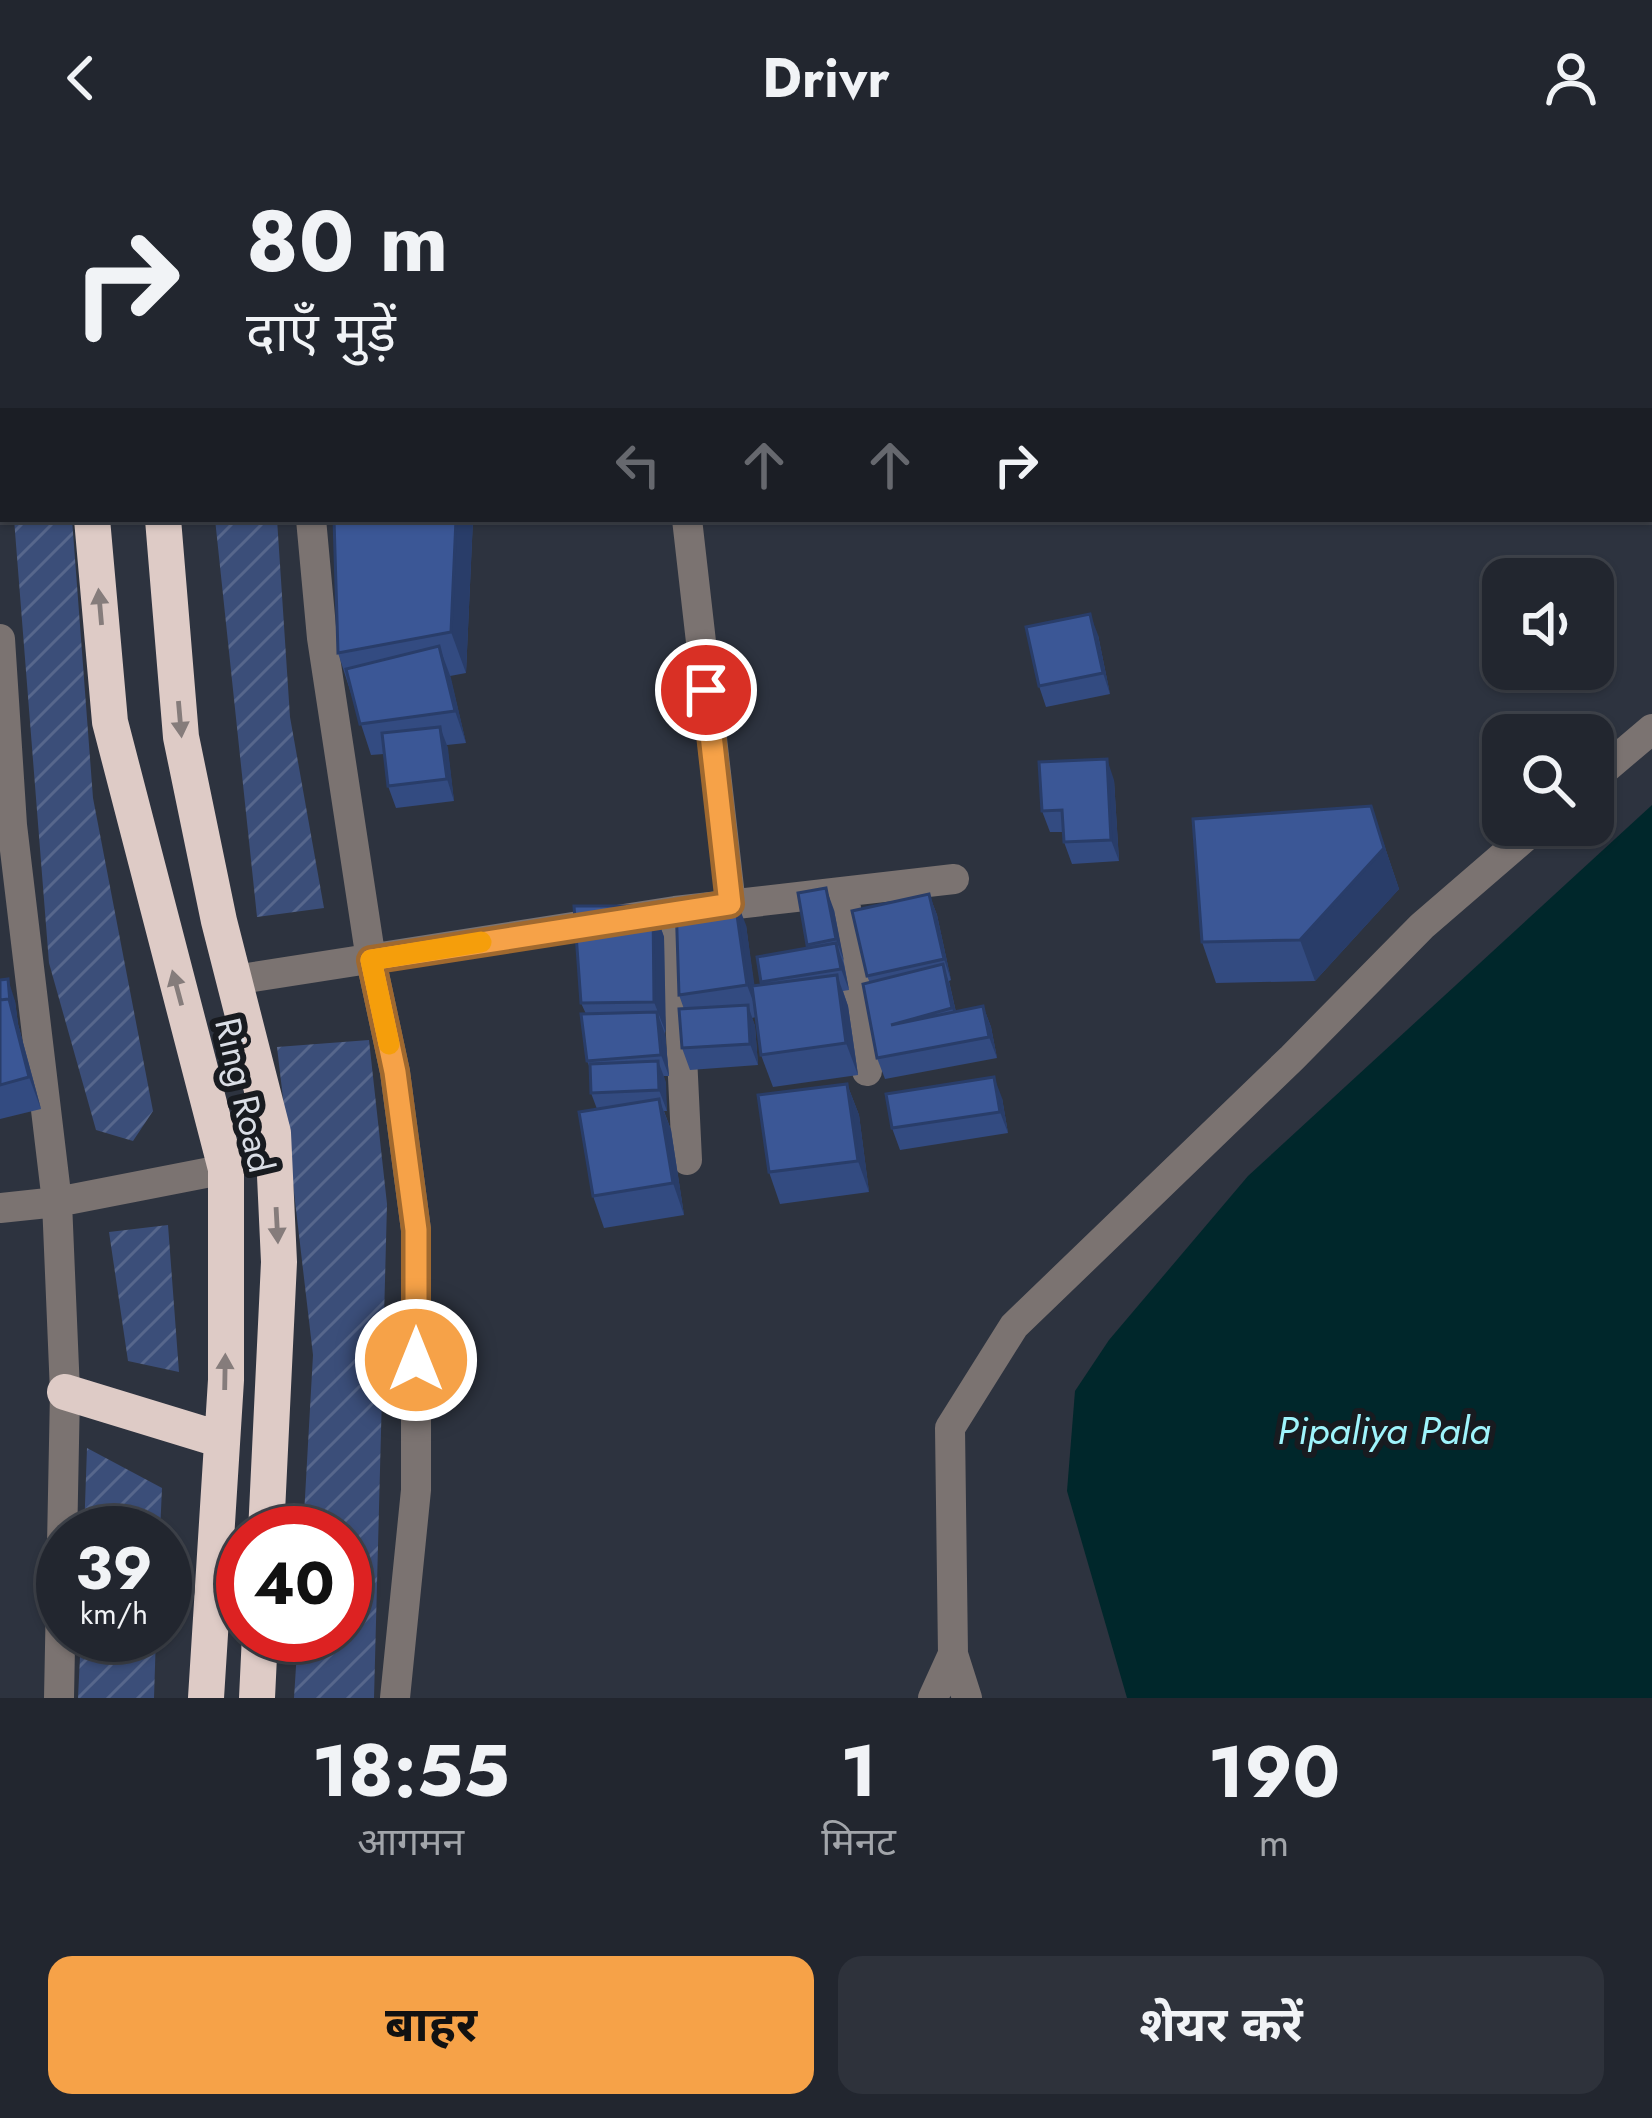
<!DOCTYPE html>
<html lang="hi">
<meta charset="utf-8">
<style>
body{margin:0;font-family:Jost,"Noto Sans Devanagari",sans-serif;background:#2e323b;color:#f1f3f6;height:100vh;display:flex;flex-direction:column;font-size:45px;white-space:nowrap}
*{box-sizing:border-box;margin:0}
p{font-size:39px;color:#a2a5aa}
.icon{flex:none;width:66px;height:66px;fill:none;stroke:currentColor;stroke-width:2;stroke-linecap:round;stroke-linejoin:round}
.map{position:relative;height:1542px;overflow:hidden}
.sheet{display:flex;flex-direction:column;background:#22262f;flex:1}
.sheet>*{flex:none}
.hud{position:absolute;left:0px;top:0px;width:1653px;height:366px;box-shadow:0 3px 9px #0004,0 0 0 3px #3f434b;background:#22262f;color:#f1f3f6;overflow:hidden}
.tools{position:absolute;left:1482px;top:402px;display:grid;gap:24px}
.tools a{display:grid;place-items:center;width:132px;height:132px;border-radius:24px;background:#22262f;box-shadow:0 3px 9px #0004,0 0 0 3px #3f434b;font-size:60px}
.speed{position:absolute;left:36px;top:1350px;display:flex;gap:24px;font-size:60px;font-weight:700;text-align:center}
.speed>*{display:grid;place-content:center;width:156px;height:156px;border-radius:50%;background:#22262f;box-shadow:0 3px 9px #0004,0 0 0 3px #3f434b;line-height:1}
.speed small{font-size:30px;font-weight:400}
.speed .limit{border:18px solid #d22;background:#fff;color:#111}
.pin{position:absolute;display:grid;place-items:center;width:102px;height:102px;color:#fff;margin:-51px;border:6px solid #fff;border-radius:50%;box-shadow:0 3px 12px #0007}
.me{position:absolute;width:132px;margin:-66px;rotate:0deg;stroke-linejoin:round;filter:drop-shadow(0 0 9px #0008)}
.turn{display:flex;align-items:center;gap:42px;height:252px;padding:0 48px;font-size:54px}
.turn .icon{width:156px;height:156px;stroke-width:2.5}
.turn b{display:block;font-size:84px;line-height:102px}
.lanes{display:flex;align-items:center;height:114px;padding:0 48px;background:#0003;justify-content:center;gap:60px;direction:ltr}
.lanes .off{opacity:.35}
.eta{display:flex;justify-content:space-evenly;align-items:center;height:204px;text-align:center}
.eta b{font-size:72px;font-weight:700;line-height:84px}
.button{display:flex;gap:24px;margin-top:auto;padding:24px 48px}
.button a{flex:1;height:138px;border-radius:24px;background:#f6a248;color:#111;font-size:48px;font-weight:700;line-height:138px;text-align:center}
.button a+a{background:#2e323b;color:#f1f3f6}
header{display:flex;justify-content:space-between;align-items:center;height:156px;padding:0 48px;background:#22262f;font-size:54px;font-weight:700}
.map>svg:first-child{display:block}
</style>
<header><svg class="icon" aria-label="back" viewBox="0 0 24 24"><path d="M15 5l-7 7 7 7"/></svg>Drivr<svg class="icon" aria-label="person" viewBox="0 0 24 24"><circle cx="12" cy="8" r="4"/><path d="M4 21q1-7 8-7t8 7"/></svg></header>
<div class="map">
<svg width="1652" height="1542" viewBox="0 0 1652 1542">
<defs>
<pattern id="garden-furrows" width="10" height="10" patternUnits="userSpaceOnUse" patternTransform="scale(3)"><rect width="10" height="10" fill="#3b4e79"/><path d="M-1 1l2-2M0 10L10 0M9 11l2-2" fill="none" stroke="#57678c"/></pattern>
</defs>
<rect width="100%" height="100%" fill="#2d333f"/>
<path fill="url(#garden-furrows)" d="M 14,363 L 72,363 L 93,642 L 153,955 L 133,985 L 96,974 L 49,807 Z
M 215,363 L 277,363 L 290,561 L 324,752 L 257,761 Z
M 369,884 L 387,1048 L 374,1542 L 294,1542 L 298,1479 L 345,1479 L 345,1377 L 303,1377 L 313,1199 L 277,891 Z
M 168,1069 L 179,1216 L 128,1205 L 109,1076 Z
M 87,1292 L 162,1332 L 160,1377 L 84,1377 Z
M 81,1479 L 156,1479 L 154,1542 L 78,1542 Z"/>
<path fill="#00272b" d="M 1652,649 L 1652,1542 L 1127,1542 L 1067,1335 L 1075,1235 L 1109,1184 L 1248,1020 Z"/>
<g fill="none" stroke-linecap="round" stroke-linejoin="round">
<path stroke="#7b7371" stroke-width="30" d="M 280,0 L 280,3
M 953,0 L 953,3
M 1282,0 L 1283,3
M 591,3 L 591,0
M 311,363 L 322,482 L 371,804 L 395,916 L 416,1074 L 416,1334 L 395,1542
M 687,363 L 731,749
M 0,483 L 12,669 L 57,1046 L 65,1236 L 59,1542
M 1593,623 L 1652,573
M 844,737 L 867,915
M 675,755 L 687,1004
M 234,824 L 675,755 L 954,723
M 0,1052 L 57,1046 L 226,1013
M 953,1498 L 967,1542
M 933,1542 L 953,1498 L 950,1272 L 1014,1170 L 1292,902 L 1422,770 L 1539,669"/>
<path stroke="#decbc6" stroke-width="36" d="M 60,0 L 60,3
M 141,0 L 141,3
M 92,363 L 110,566 L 226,1013 L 226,1224 L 206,1542
M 163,363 L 181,581 L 219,765 L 273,977 L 279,1106 L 266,1377
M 65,1236 L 222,1284
M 257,1542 L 260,1479"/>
</g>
<path fill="#334b81" d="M 523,0 L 548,0 L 548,3 Z
M 1085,0 L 1141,0 L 1142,3 L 1086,3 Z
M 1150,0 L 1275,0 L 1275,3 L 1150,3 Z
M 473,363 L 466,517 L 450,520 L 466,587 L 447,589 L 454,645 L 396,652 L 388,630 L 384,598 L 371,599 L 338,497 Z
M 1098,479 L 1110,538 L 1046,551 L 1039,530 Z
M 1114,624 L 1119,705 L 1072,708 L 1064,686 L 1064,676 L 1050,676 L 1042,655 Z
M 1371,650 L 1399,733 L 1315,825 L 1216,827 L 1202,786 Z
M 929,738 L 937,759 L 951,824 L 949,825 L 956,856 L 983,850 L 991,871 L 997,902 L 885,923 L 877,902 L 870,827 L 867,820 Z
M 653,750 L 664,781 L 665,877 L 669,920 L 664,920 L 667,955 L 664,955 L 671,974 L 684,1059 L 604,1072 L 593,1040 L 597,953 L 591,937 L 590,912 L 587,905 L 586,858 L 581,847 Z
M 834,754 L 849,834 L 843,835 L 848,850 L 858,919 L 773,931 L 761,899 L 756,861 L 752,862 L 755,870 L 758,909 L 690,914 L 682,892 L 684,853 L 679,839 L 746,769 L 754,830 L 762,829 L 757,801 L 808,792 L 807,789 Z
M 0,824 L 15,845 L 18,868 L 41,953 L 0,963 Z
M 847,928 L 859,959 L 869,1036 L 780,1048 L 769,1016 Z
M 1002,942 L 1008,977 L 900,994 L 892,972 Z"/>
<path fill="#293d69" d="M 456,363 L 473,363 L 466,517 L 451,476 Z
M 1090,458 L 1098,479 L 1110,538 L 1103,517 Z
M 439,490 L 451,522 L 466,587 L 455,555 Z
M 440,571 L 448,592 L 454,645 L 447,623 Z
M 1107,603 L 1114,624 L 1119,705 L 1111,684 Z
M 1371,650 L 1399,733 L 1315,825 L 1300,784 Z
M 826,732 L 834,754 L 844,805 L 836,783 Z
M 734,738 L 746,769 L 759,861 L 747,829 Z
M 929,738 L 937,759 L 951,824 L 944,803 Z
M 653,750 L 664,781 L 666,877 L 654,846 Z
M 836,787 L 844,809 L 849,834 L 841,813 Z
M 943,808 L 950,830 L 960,874 L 952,852 Z
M 837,819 L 848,850 L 858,919 L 846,887 Z
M 8,823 L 15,845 L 18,868 L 41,953 L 29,921 L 9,843 Z
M 748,849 L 755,870 L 758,909 L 750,888 Z
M 983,850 L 991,871 L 997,902 L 989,881 Z
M 657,856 L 665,878 L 669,920 L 661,899 Z
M 658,905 L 666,926 L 667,955 L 659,934 Z
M 994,921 L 1002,942 L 1008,977 L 1000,956 Z
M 847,928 L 859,959 L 869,1036 L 858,1005 Z
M 659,943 L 671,974 L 684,1059 L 673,1027 Z"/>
<path fill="#3b5796" stroke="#293d69" stroke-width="3" d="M 795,0 L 822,0 L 823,3 L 795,3 Z
M 830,0 L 862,0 L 862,3 L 830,3 Z
M 871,0 L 922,0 L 922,3 L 871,3 Z
M 962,0 L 1045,0 L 1045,3 L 962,3 Z
M 1150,0 L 1257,0 L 1232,3 L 1150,3 Z
M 334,363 L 456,363 L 451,476 L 338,497 Z
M 1090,458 L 1103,517 L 1039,530 L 1026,471 Z
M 439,490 L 455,555 L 360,568 L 346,513 Z
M 440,571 L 447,623 L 388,630 L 382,577 Z
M 1107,603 L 1111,684 L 1064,686 L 1062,654 L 1042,655 L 1039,606 Z
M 1371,650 L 1384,692 L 1300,784 L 1202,786 L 1193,663 Z
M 826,732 L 836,783 L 807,789 L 798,737 Z
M 734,738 L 747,829 L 679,839 L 676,746 Z
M 929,738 L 944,803 L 867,820 L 852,755 Z
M 574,750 L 653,750 L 654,846 L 581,847 Z
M 836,787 L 841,813 L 761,826 L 757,801 Z
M 943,808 L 952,852 L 891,869 L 983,850 L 989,881 L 877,902 L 863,828 Z
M 837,819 L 846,887 L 761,899 L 752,830 Z
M 8,823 L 10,846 L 10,847 L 9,843 L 0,844 L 0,824 Z
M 9,843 L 29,921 L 0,929 L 0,844 Z
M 748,849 L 750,888 L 682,892 L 679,853 Z
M 657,856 L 661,899 L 587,905 L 581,858 Z
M 658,905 L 659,934 L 591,937 L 590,908 Z
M 994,921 L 1000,956 L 892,972 L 886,938 Z
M 847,928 L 858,1005 L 769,1016 L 758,939 Z
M 659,943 L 673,1027 L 593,1040 L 579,956 Z"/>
<defs><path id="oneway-solid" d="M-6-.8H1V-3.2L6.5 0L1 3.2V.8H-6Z" transform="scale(3)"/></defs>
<g fill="#857c7b">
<use href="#oneway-solid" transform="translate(100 451) rotate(-95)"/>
<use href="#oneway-solid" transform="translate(180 563) rotate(85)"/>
<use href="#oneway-solid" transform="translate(177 832) rotate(-105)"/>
<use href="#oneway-solid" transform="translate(277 1069) rotate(87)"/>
<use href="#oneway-solid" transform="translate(225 1216) rotate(-89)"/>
</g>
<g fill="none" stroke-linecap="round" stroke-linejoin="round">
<defs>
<path id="route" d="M 416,1204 L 416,1074 L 395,916 L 371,804 L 730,748 L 706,534"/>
</defs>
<use href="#route" stroke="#a0692f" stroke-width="30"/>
<use href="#route" stroke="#f6a248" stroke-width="21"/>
<path stroke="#f59e0b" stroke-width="21" d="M 389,888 L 371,804 L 481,786"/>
</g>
<g text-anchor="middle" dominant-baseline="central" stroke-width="12" stroke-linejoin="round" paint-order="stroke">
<g font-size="36" fill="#dadee6" stroke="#181b20">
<text transform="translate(245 939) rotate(77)">Ring Road</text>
</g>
<g font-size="39" font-style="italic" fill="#9ff4fc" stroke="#181b20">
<text x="1384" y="1274">Pipaliya Pala</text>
</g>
</g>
</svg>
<div class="tools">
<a><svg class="icon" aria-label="sound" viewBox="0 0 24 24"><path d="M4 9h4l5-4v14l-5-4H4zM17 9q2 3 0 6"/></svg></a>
<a><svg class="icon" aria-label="search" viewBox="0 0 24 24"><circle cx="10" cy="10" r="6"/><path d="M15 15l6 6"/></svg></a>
</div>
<div class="speed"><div>39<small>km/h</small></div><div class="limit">40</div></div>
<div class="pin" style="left:706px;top:534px;background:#d93025"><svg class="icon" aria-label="arrive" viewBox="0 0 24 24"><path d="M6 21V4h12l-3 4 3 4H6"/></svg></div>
<svg class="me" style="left:416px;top:1204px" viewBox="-20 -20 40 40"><circle r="17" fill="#f6a248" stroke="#fff" stroke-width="3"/><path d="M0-11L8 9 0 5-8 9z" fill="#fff"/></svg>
<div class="hud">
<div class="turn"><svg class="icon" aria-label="right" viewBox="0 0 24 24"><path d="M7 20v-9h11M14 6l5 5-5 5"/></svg><div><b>80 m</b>दाएँ मुड़ें</div></div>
<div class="lanes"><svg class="icon off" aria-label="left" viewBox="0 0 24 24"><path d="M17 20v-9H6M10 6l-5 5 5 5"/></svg><svg class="icon off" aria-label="ahead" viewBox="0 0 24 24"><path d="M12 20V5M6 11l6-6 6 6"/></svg><svg class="icon off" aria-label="ahead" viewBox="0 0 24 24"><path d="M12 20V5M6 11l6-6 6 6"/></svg><svg class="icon" aria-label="right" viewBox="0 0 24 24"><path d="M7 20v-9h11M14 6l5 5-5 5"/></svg></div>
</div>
</div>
<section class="sheet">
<div class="eta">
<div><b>18:55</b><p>आगमन</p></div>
<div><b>1</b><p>मिनट</p></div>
<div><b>190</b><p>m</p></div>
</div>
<div class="button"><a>बाहर</a><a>शेयर करें</a></div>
</section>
